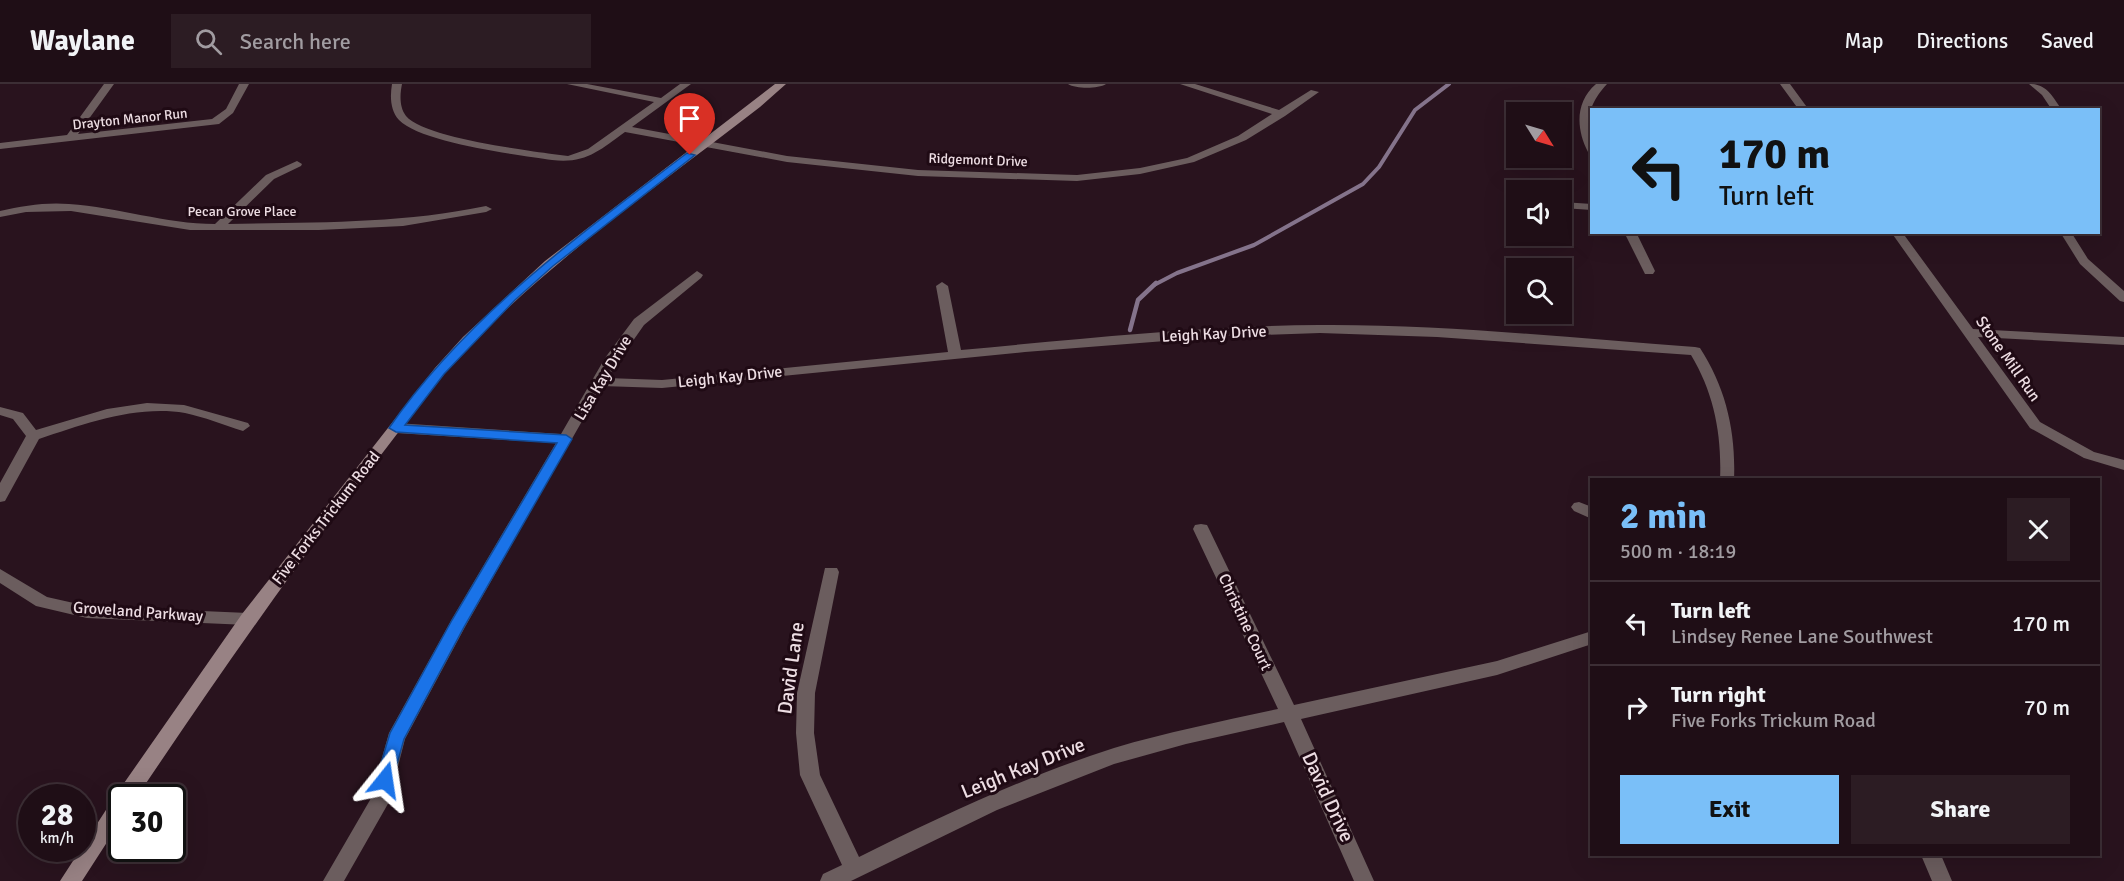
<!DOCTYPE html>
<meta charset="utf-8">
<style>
body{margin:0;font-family:Signika,sans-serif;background:#2c1c23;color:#f1f3f6;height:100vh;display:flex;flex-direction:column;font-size:22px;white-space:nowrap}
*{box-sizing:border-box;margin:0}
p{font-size:20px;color:#a19ca1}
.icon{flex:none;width:33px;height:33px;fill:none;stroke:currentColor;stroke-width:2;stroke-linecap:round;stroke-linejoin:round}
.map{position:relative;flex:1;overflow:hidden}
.sheet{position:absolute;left:1590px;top:394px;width:510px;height:378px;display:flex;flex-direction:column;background:#1f0e16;border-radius:0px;box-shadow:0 6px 24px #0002,0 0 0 2px #3c2e35}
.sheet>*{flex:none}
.top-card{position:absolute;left:1590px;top:24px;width:510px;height:126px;border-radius:0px;box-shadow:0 6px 24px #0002,0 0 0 2px #3c2e35;background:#7abff8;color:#111;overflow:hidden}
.needle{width:39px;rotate:127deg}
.buttons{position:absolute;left:1506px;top:18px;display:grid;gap:12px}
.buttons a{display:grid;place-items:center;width:66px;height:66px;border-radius:0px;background:#1f0e16;box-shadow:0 6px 24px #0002,0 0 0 2px #3c2e35;font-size:30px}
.speed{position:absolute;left:18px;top:700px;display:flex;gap:12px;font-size:30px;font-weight:700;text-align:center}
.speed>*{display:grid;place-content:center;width:78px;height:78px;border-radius:50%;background:#1f0e16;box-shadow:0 6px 24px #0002,0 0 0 2px #3c2e35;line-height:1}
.speed small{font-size:15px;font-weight:400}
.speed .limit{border:3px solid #111;border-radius:9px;background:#fff;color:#111}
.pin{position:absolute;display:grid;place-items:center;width:51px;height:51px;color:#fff;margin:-62px -26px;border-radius:50% 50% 50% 0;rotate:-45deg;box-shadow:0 0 6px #0007}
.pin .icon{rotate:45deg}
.me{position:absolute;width:66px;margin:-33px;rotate:15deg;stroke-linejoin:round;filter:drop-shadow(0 0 4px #0008)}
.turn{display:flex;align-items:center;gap:21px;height:126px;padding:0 30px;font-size:27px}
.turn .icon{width:78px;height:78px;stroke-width:2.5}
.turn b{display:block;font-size:42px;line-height:51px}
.round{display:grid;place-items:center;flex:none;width:63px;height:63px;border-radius:0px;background:#2c1c23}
.summary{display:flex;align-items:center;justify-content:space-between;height:102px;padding:0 30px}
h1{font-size:36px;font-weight:700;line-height:45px;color:#7abff8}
.action{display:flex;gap:12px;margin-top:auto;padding:12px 30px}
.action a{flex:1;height:69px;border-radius:0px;background:#7abff8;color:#111;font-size:24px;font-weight:700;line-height:69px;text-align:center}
.action a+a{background:#2c1c23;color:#f1f3f6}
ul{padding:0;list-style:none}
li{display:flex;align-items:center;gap:18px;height:84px;padding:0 30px;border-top:2px solid #3c2e35}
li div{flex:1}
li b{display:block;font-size:22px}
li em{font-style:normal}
header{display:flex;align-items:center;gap:36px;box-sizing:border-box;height:84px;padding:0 30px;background:#1f0e16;border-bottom:2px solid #3c2e35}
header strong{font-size:28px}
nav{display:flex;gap:33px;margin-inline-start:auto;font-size:21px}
.search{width:420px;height:54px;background:#2c1c23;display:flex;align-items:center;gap:15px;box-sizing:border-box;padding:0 21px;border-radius:0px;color:#a19ca1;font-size:22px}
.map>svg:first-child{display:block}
</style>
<header>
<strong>Waylane</strong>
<div class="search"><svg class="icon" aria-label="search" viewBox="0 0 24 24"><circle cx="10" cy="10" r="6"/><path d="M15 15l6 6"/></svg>Search here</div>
<nav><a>Map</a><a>Directions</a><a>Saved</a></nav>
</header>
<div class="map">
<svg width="2124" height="797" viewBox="0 0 2124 797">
<rect width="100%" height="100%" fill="#29131e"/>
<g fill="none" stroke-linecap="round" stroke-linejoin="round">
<path stroke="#84738b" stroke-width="4" d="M 1154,201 L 1177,189 L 1254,161 L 1363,100 L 1379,83 L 1415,26 L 1449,0"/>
<path stroke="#84738b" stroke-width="4.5" d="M 1130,246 L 1138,216 L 1156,199"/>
<path fill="#6b5d5e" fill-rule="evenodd" d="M 104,0 L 114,0 L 78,50 L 212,35 L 226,25 L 239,0 L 249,0 L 233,29 L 219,40 L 0,65 L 0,59 L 67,51 Z
M 392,0 L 402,0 C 400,10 399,23 406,32 C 423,53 523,66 552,70 L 568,72 L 588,65 L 654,18 L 567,0 L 587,0 L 661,14 L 680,0 L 691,0 L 632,43 L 787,72 L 918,86 L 1077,91 L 1140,84 L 1187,74 L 1238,52 L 1272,30 L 1180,0 L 1195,0 L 1279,26 L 1311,6 L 1319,8 L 1285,32 L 1246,56 L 1194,78 L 1140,90 L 1077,97 L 918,92 L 787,78 L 625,48 C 599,67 585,80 552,76 C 519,71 421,59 399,36 C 390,26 390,12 392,0 Z
M 1068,0 L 1106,0 C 1098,5 1076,5 1068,0 Z
M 1596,0 L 1607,0 C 1582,28 1592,35 1592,69 L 1588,68 C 1576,45 1575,18 1596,0 Z
M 1780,0 L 1790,0 L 1809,26 L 1799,26 Z
M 2029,0 C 2047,0 2052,12 2062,26 L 2052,26 L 2042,11 Z
M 297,77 L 302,80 L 301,82 L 274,95 L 228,140 C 315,138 400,140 486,122 L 492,125 L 486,128 L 403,142 L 319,146 L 190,146 L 71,127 L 26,128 L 0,133 L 0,127 C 23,122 45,118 69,120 C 118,123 165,140 215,140 L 266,91 Z
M 1508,113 L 1516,114 L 1516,120 L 1504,118 L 1504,114 Z
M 1562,118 L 1592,120 L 1592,126 L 1562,124 Z
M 1624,148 L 1636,148 L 1655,187 L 1653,190 L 1645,190 Z
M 1891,148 L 1902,148 L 1973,245 L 2124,253 L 2124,261 L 1978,253 L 2040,338 L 2094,368 L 2124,376 L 2124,386 L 2084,374 L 2030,344 Z
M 2060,148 L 2071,148 L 2088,175 L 2124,207 L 2124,218 L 2120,217 L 2080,180 Z
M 697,187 L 703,191 L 701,194 L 644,241 L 607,294 L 662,296 L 948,268 L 936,202 L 942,198 L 948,202 L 961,266 C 1080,255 1199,242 1319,241 C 1444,240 1570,254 1695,263 L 1700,264 C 1726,304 1736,348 1734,396 L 1720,396 C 1722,351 1714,309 1691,271 L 1437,253 L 1320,249 L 1229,252 L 1025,268 L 662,304 L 602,302 L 465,543 L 405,655 L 389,718 L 344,797 L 323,797 L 370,716 L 389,649 L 452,535 L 556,359 L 396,349 L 389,344 L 396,339 L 561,350 L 605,274 L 634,235 Z
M 147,319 L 184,321 L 248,339 L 250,342 L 243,347 C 224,341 204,333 185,329 C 135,321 85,340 39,355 L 5,417 L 0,418 L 0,399 L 26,352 L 13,335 L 0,331 L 0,323 L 23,329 L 36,346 L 107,325 Z
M 1579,418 L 1592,423 L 1592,435 L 1574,427 L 1571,423 L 1574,419 Z
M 1201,440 L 1207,441 L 1209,445 L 1294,621 L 1497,577 L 1592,547 L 1592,560 L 1497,591 L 1301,635 L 1374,797 L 1354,797 L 1284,638 L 1186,660 L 1114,680 L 997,726 L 851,797 L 820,797 L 823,790 L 842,781 L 800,691 L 796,649 L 797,609 L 825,484 L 837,484 L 839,488 L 815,609 L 814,649 L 820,691 L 859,773 C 942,732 1026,692 1114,664 C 1168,648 1223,637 1278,625 L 1193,445 L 1195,441 Z
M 0,485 L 47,513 L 87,522 L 248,529 L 254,530 L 256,535 L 254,540 L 248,541 L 87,534 L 36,522 L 0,499 Z
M 1921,771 L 1941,771 L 1952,797 L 1932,797 Z"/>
<path fill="#988284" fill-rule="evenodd" d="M 775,0 L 786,0 L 760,23 C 662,99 559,170 472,259 C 436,296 406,339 374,380 C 290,488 213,600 136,714 L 122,714 L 122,735 L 82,797 L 60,797 L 115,712 L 242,530 L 435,284 L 463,253 L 545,177 Z"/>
</g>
<path fill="#1a73e8" stroke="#114b97" stroke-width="1.5" d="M 687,69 L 695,71 L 553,182 L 515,216 L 444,290 L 405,341 L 566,351 L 572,355 L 464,543 L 404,655 L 391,702 L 385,704 L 379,702 L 376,696 L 390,649 L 452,536 L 557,359 L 396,348 L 389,344 C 467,231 580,151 687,69 Z"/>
<g text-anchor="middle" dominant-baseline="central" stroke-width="6" stroke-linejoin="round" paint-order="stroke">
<g font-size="14" fill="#eddde3" stroke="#1f0a14">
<text transform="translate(130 35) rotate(-6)">Drayton Manor Run</text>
<text transform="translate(978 76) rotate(2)">Ridgemont Drive</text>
<text x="242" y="127">Pecan Grove Place</text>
</g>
<g font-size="16" fill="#eddde3" stroke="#1f0a14">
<text transform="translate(1214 250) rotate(-3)">Leigh Kay Drive</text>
<text transform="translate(2008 275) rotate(55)">Stone Mill Run</text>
<text transform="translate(730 293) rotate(-6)">Leigh Kay Drive</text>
<text transform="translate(603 294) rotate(-59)">Lisa Kay Drive</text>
<text transform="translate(326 434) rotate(-52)">Five Forks Trickum Road</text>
<text transform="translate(138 528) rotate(4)">Groveland Parkway</text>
<text transform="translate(1245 538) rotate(65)">Christine Court</text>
</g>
<g font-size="20" fill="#eddde3" stroke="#1f0a14">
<text transform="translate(791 584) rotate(-82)">David Lane</text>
<text transform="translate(1023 684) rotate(-22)">Leigh Kay Drive</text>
<text transform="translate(1328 713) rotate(65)">David Drive</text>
</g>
</g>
</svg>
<div class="buttons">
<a><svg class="needle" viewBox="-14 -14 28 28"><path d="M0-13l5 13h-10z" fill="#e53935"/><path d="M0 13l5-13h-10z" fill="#a19ca1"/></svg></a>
<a><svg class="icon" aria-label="sound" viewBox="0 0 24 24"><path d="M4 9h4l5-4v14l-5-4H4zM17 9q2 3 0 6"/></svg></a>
<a><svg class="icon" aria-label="search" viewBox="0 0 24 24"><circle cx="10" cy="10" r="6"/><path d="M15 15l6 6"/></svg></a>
</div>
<div class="speed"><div>28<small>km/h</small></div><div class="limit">30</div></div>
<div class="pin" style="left:690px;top:71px;background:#d93025"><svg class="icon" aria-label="arrive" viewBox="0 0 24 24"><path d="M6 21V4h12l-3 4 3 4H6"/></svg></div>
<svg class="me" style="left:385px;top:696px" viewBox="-20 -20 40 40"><path d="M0-17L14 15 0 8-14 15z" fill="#1a73e8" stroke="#fff" stroke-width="4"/></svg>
<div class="top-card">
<div class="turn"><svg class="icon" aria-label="left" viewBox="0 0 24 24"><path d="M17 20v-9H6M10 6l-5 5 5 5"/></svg><div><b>170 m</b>Turn left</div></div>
</div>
<section class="sheet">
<div class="summary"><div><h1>2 min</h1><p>500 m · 18:19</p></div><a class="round"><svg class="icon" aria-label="close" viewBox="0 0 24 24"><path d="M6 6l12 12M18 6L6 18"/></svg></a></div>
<ul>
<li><svg class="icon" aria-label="left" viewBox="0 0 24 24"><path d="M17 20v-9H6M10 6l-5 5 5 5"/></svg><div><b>Turn left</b><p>Lindsey Renee Lane Southwest</p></div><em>170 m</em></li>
<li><svg class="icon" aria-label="right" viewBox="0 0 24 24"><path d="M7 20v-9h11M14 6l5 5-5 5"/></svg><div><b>Turn right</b><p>Five Forks Trickum Road</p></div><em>70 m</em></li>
</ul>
<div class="action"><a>Exit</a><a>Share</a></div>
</section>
</div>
